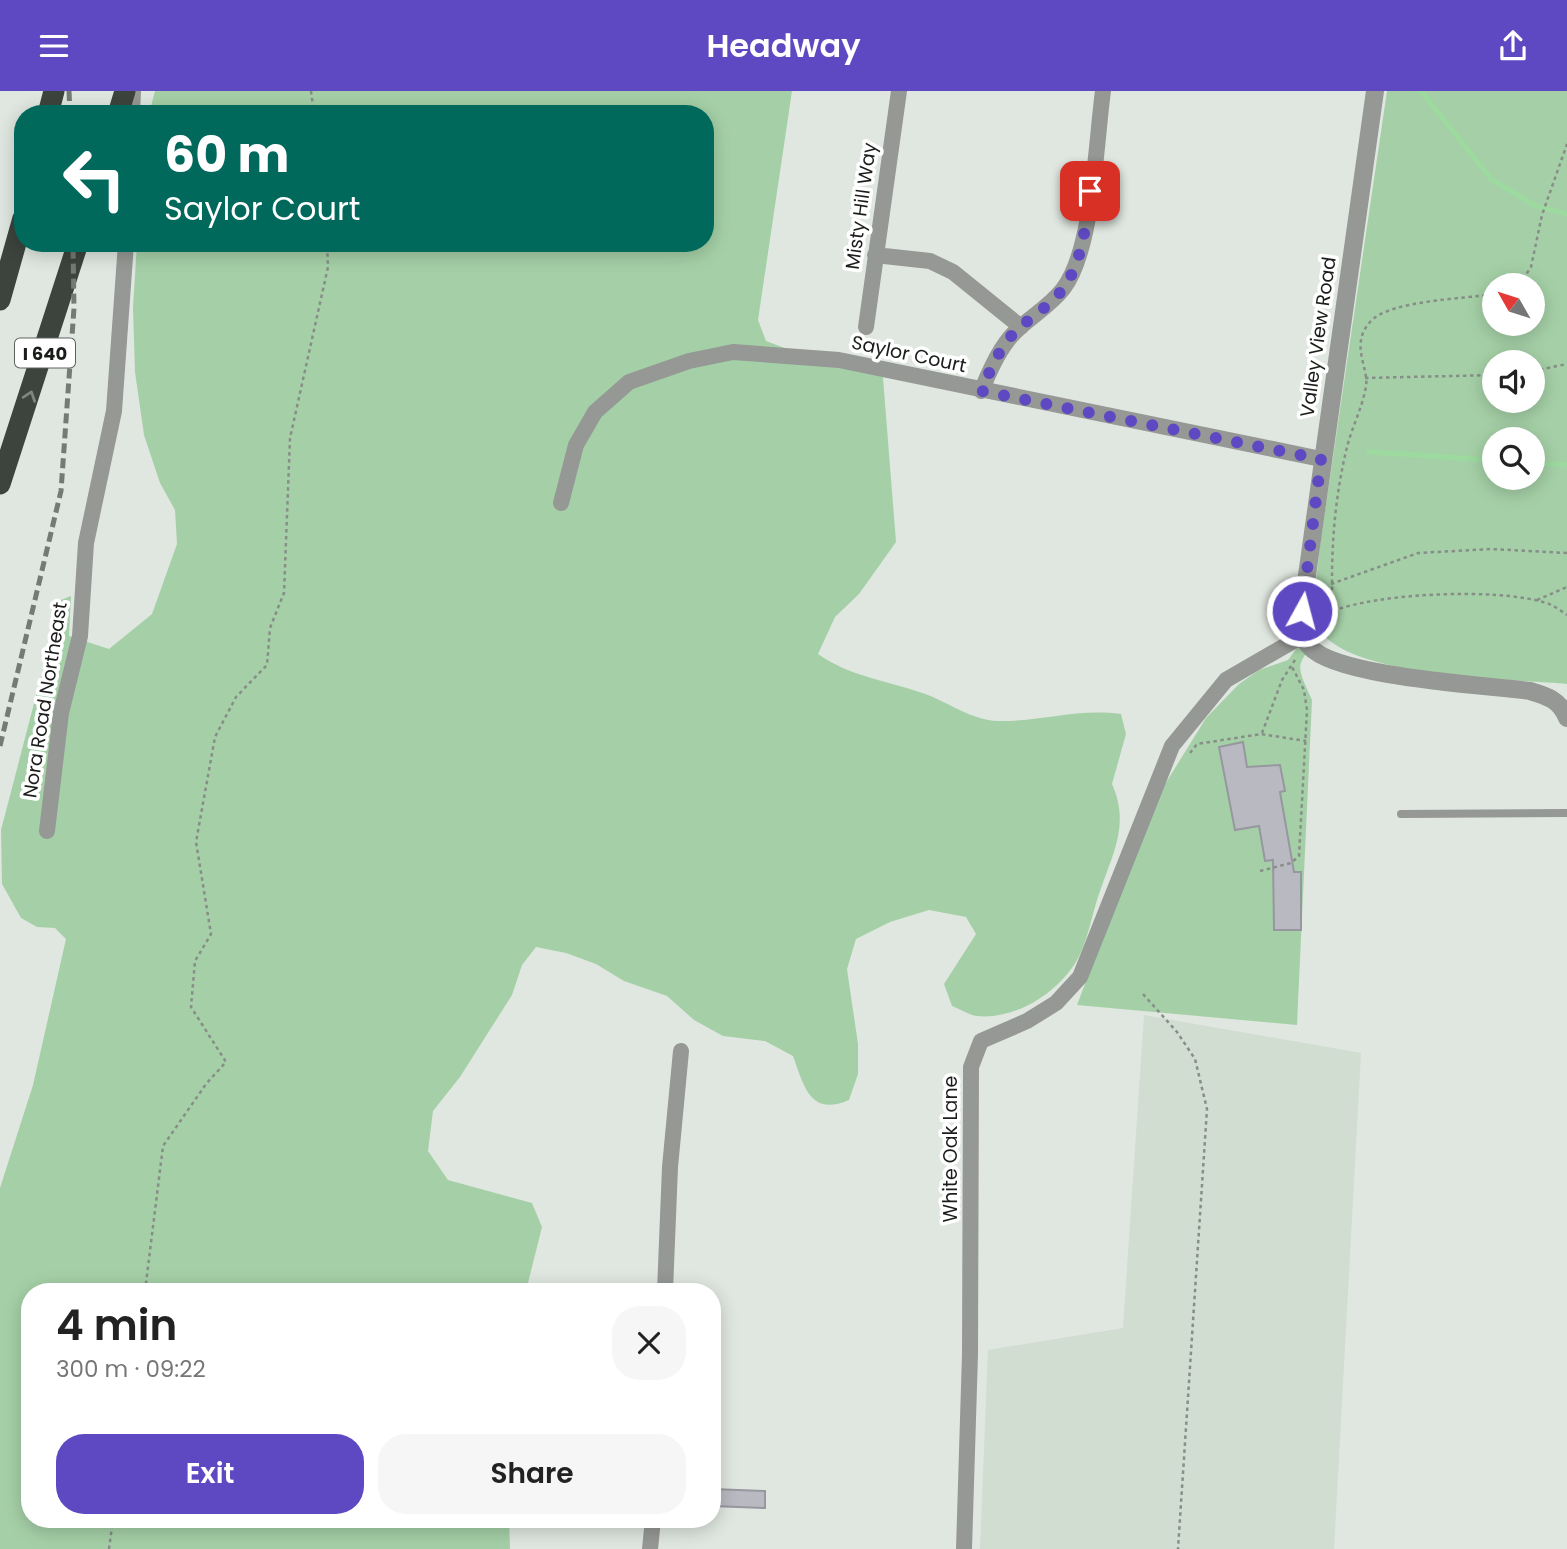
<!DOCTYPE html>
<meta charset="utf-8">
<style>
body{margin:0;font-family:Poppins,sans-serif;background:#f6f6f6;color:#222;height:100vh;display:flex;flex-direction:column;font-size:26px;white-space:nowrap}
*{box-sizing:border-box;margin:0}
p{font-size:23px;color:#767676}
.icon{flex:none;width:38px;height:38px;fill:none;stroke:currentColor;stroke-width:2;stroke-linecap:round;stroke-linejoin:round}
.map{position:relative;flex:1;overflow:hidden}
.details{position:absolute;left:21px;top:1192px;width:700px;height:245px;display:flex;flex-direction:column;background:#fff;border-radius:28px;box-shadow:0 4px 18px #0003}
.details>*{flex:none}
.hud{position:absolute;left:14px;top:14px;width:700px;height:147px;border-radius:28px;box-shadow:0 4px 18px #0003;background:#00695c;color:#fff;overflow:hidden}
.needle{width:46px;rotate:309deg}
.buttons{position:absolute;left:1482px;top:182px;display:grid;gap:14px}
.buttons a{display:grid;place-items:center;width:63px;height:63px;border-radius:50%;background:#fff;box-shadow:0 4px 18px #0003;font-size:35px}
.pin{position:absolute;display:grid;place-items:center;width:60px;height:60px;color:#fff;margin:-30px;border-radius:14px;box-shadow:0 4px 10px #0006}
.me{position:absolute;width:77px;margin:-38px;rotate:7deg;stroke-linejoin:round;filter:drop-shadow(0 0 5px #0008)}
.turn{display:flex;align-items:center;gap:24px;height:147px;padding:0 35px;font-size:32px}
.turn .icon{width:91px;height:91px;stroke-width:2.5}
.turn b{display:block;font-size:49px;line-height:60px}
.round{display:grid;place-items:center;flex:none;width:74px;height:74px;border-radius:28px;background:#f6f6f6}
.summary{display:flex;align-items:center;justify-content:space-between;height:119px;padding:0 35px}
h1{font-size:42px;font-weight:600;line-height:52px}
.cta{display:flex;gap:14px;margin-top:auto;padding:14px 35px}
.cta a{flex:1;height:80px;border-radius:28px;background:#5f49c2;color:#fff;font-size:28px;font-weight:600;line-height:80px;text-align:center}
.cta a+a{background:#f6f6f6;color:#222}
header{display:flex;justify-content:space-between;align-items:center;height:91px;padding:0 35px;background:#5f49c2;color:#fff;font-size:32px;font-weight:600}
.map>svg:first-child{display:block}
</style>
<header><svg class="icon" aria-label="menu" viewBox="0 0 24 24"><path d="M4 6h16M4 12h16M4 18h16"/></svg>Headway<svg class="icon" aria-label="share" viewBox="0 0 24 24"><path d="M12 15V3M7 8l5-5 5 5M5 13v7h14v-7"/></svg></header>
<div class="map">
<svg width="1567" height="1458" viewBox="0 0 1567 1458">
<rect width="100%" height="100%" fill="#e0e7e0"/>
<path fill="#d0ddd0" d="M 1144,924 L 1361,962 L 1334,1458 L 980,1458 L 988,1259 L 1123,1237 Z"/>
<path fill="#a5d0a7" fill-rule="evenodd" d="M 155,0 L 792,0 L 758,229 L 766,250 L 795,261 L 882,274 L 896,451 L 859,503 L 835,526 L 818,563 C 850,586 891,590 928,604 C 951,613 972,629 998,630 C 1040,631 1076,617 1121,623 L 1126,643 L 1112,693 C 1130,733 1113,762 1100,800 C 1092,822 1088,851 1076,871 C 1056,903 1015,929 977,925 C 969,924 960,918 952,915 L 944,893 L 976,843 L 966,826 L 929,819 L 890,831 L 856,848 L 847,878 L 858,953 L 858,983 L 849,1009 C 810,1026 804,995 793,965 L 765,950 L 723,945 L 694,929 L 667,905 L 624,890 L 596,873 L 566,862 L 536,856 L 522,874 L 512,904 L 460,986 L 433,1020 L 428,1060 L 448,1089 L 532,1112 L 542,1136 L 526,1200 L 30,1200 L 30,1428 L 509,1428 L 510,1458 L 0,1458 L 0,1097 L 33,994 L 66,848 L 55,837 L 37,836 L 21,827 L 2,793 L 1,739 L 61,509 L 71,505 L 69,545 L 109,558 L 152,523 L 177,453 L 175,419 L 160,392 L 144,344 L 135,281 L 133,217 L 137,152 L 705,152 L 705,23 L 149,23 Z
M 1387,0 L 1567,0 L 1567,593 C 1510,588 1358,586 1323,543 C 1296,575 1294,570 1312,609 L 1297,934 L 1077,914 L 1154,711 L 1206,627 L 1239,593 L 1259,579 L 1288,569 L 1319,527 L 1316,490 L 1321,447 ZM 1494,194 L 1533,194 L 1533,233 L 1494,233 ZM 1494,271 L 1533,271 L 1533,310 L 1494,310 ZM 1494,348 L 1533,348 L 1533,387 L 1494,387 Z"/>
<g fill="none" stroke-linecap="round" stroke-linejoin="round">
<path stroke="#9cda9f" stroke-width="5" d="M 1421,0 L 1491,88 L 1536,115 L 1567,123
M 1369,361 L 1494,369
M 1533,372 L 1567,374"/>
</g>
<path fill="#b9b9c2" stroke="#97979f" stroke-width="2" d="M 1243,651 L 1247,676 L 1280,674 L 1285,700 L 1280,701 L 1294,781 L 1301,781 L 1301,839 L 1274,839 L 1273,769 L 1265,770 L 1259,735 L 1235,739 L 1219,656 Z
M 712,1398 L 765,1400 L 765,1417 L 712,1415 Z"/>
<g fill="none" stroke-linecap="round" stroke-linejoin="round">
<path stroke="#878d87" stroke-width="2.5" stroke-dasharray="3.5 3.5" stroke-linecap="butt" d="M 311,0 L 314,23
M 1519,194 L 1531,176 L 1542,124 L 1567,53
M 1533,280 L 1567,273
M 1365,287 L 1494,284
M 1331,493 L 1418,462 L 1491,458 L 1567,462
M 1537,509 L 1567,496
M 1333,520 C 1330,466 1334,409 1347,356 C 1352,336 1363,315 1366,295 C 1369,276 1349,253 1371,230 C 1391,209 1465,208 1494,203
M 1321,537 L 1333,520 C 1379,502 1495,497 1543,511 C 1552,513 1560,519 1567,524
M 1262,642 L 1282,589 L 1295,569
M 1190,662 L 1197,653 L 1261,643 L 1306,650
M 1260,780 L 1291,772 L 1299,765 L 1307,619 L 1304,599 L 1291,574
M 1143,903 L 1177,941 L 1195,968 L 1207,1018 L 1178,1458
M 145,1200 L 163,1055 L 206,993 L 226,971 L 191,916 L 195,870 L 211,843 L 196,751 L 215,646 L 236,606 L 267,574 L 270,537 L 284,502 L 290,347 L 328,176 L 327,152
M 109,1458 L 113,1428"/>
<path stroke="#959895" stroke-width="8" d="M 1401,723 L 1567,722"/>
<path stroke="#959895" stroke-width="16" d="M 132,23 L 133,0
M 875,164 L 930,170 L 953,181 L 1021,236
M 866,236 L 899,0
M 981,300 C 990,280 999,257 1015,241 C 1030,226 1050,215 1063,198 C 1093,160 1096,50 1103,0
M 561,412 L 576,354 L 595,321 L 629,291 L 689,270 L 733,261 L 839,269 L 1321,368
M 47,740 L 61,622 L 80,545 L 86,452 L 114,320 L 126,152
M 665,1200 L 670,1076 L 681,960
M 650,1458 L 653,1428
M 964,1458 L 970,1263 L 971,976 L 981,950 L 1027,930 L 1056,912 L 1080,886 L 1172,655 L 1226,589 L 1302,545"/>
<path stroke="#959895" stroke-width="18" d="M 1375,0 L 1302,520 C 1302,534 1300,545 1310,556 C 1337,586 1485,594 1530,600 C 1547,605 1560,609 1567,627"/>
<path stroke="#3d433d" stroke-width="21" d="M 48,23 L 54,0
M 118,23 L 125,0
M 0,209 L 23,127
M 0,393 L 78,152"/>
<path stroke="#757a75" stroke-width="5" stroke-dasharray="10 5" stroke-linecap="butt" d="M 69,0 L 70,23
M 0,655 L 61,400 L 74,217 L 73,152"/>
</g>
<defs><path id="oneway-chevron" d="M-2-3.5L2.5 0L-2 3.5" fill="none" stroke-width="1.6" stroke-linecap="round" stroke-linejoin="round" transform="scale(1.75)"/></defs>
<use stroke="#818581" href="#oneway-chevron" transform="translate(30 305) rotate(-71)"/>
<g fill="none" stroke-linecap="round" stroke-linejoin="round">
<path stroke="#5f49c2" stroke-width="12" stroke-dasharray="0 21.6" d="M 1090,100 C 1086,133 1083,167 1065,195 C 1053,213 1032,225 1017,239 C 999,256 991,279 981,300 L 1321,368 L 1302,520"/>
</g>
<g text-anchor="middle" dominant-baseline="central" stroke-width="7" stroke-linejoin="round" paint-order="stroke">
<rect fill="#fff" stroke="#5f615f" stroke-width="2" x="15" y="247.5" width="60" height="29" rx="5"/>
<g font-size="18" font-weight="bold" fill="#1a1d1a">
<text x="45" y="262">I 640</text>
</g>
<g font-size="19" fill="#1a1d1a" stroke="#fff">
<text transform="translate(861 115) rotate(-82)">Misty Hill Way</text>
<text transform="translate(1318 246) rotate(-82)">Valley View Road</text>
<text transform="translate(909 263) rotate(12)">Saylor Court</text>
<text transform="translate(45 609) rotate(-81)">Nora Road Northeast</text>
<text transform="translate(950 1058) rotate(-90)">White Oak Lane</text>
</g>
</g>
</svg>
<div class="buttons">
<a><svg class="needle" viewBox="-14 -14 28 28"><path d="M0-13l5 13h-10z" fill="#e53935"/><path d="M0 13l5-13h-10z" fill="#767676"/></svg></a>
<a><svg class="icon" aria-label="sound" viewBox="0 0 24 24"><path d="M4 9h4l5-4v14l-5-4H4zM17 9q2 3 0 6"/></svg></a>
<a><svg class="icon" aria-label="search" viewBox="0 0 24 24"><circle cx="10" cy="10" r="6"/><path d="M15 15l6 6"/></svg></a>
</div>
<div class="pin" style="left:1090px;top:100px;background:#d93025"><svg class="icon" aria-label="arrive" viewBox="0 0 24 24"><path d="M6 21V4h12l-3 4 3 4H6"/></svg></div>
<svg class="me" style="left:1302px;top:520px" viewBox="-20 -20 40 40"><circle r="17" fill="#5f49c2" stroke="#fff" stroke-width="3"/><path d="M0-11L8 9 0 5-8 9z" fill="#fff"/></svg>
<div class="hud">
<div class="turn"><svg class="icon" aria-label="left" viewBox="0 0 24 24"><path d="M17 20v-9H6M10 6l-5 5 5 5"/></svg><div><b>60 m</b>Saylor Court</div></div>
</div>
<section class="details">
<div class="summary"><div><h1>4 min</h1><p>300 m · 09:22</p></div><a class="round"><svg class="icon" aria-label="close" viewBox="0 0 24 24"><path d="M6 6l12 12M18 6L6 18"/></svg></a></div>
<div class="cta"><a>Exit</a><a>Share</a></div>
</section>
</div>
